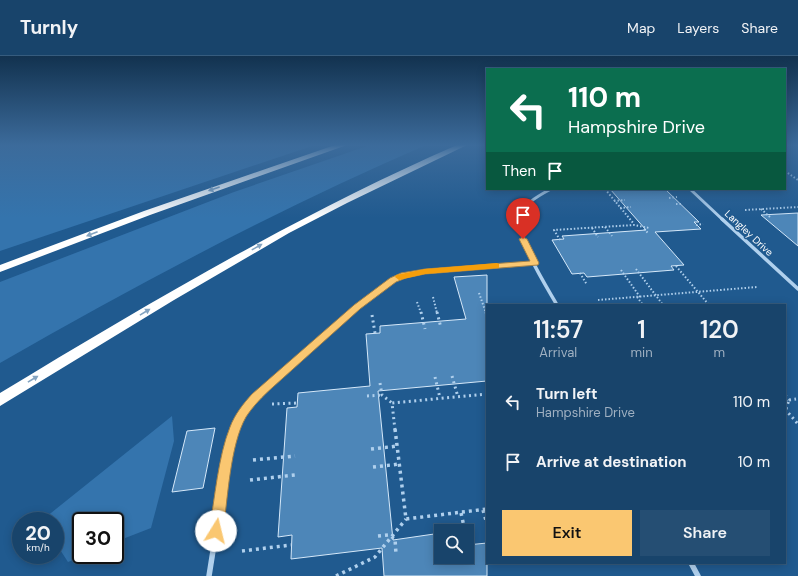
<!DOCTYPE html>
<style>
body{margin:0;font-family:"DM Sans",sans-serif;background:#254e73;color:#f1f3f6;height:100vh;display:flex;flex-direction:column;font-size:15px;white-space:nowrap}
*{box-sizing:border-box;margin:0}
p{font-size:13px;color:#9fb0c1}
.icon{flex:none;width:22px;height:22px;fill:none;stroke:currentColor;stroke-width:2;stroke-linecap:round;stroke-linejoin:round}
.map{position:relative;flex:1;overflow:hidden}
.sheet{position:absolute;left:486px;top:248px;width:300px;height:260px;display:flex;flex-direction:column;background:#18446b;border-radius:0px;box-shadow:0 2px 10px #0003,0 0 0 1px #365c7e}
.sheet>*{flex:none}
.banner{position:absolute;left:486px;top:12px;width:300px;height:122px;border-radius:0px;box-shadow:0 2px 10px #0003,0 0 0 1px #365c7e;background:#0b6e4f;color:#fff;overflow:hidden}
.fabs{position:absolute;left:434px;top:468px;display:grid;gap:8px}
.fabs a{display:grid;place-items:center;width:40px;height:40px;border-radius:0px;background:#18446b;box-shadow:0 2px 10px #0003,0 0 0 1px #365c7e;font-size:20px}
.speed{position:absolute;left:12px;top:456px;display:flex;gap:8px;font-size:20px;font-weight:700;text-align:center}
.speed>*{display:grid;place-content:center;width:52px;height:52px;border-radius:50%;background:#18446b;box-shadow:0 2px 10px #0003,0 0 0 1px #365c7e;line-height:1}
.speed small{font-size:10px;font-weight:400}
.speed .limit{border:2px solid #111;border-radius:6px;background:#fff;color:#111}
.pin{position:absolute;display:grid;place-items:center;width:34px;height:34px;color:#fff;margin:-41px -17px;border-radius:50% 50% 50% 0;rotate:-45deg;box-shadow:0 0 4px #0007}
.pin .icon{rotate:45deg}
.me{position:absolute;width:44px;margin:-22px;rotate:9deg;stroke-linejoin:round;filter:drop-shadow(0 0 3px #0008)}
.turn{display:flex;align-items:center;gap:14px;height:84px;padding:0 16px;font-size:18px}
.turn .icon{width:52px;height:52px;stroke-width:2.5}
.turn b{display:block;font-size:28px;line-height:34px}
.then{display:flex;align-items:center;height:38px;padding:0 16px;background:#0003;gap:8px;font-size:15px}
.eta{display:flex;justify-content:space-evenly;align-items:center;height:68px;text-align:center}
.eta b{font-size:24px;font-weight:600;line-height:28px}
.action{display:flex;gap:8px;margin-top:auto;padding:8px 16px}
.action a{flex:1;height:46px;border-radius:0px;background:#fac771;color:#111;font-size:16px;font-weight:600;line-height:46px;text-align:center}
.action a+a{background:#254e73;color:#f1f3f6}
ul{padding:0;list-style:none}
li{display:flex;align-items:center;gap:12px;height:60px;padding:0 16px}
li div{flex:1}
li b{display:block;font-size:15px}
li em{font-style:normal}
header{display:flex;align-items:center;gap:24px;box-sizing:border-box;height:56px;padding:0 20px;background:#18446b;border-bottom:1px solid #365c7e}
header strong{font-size:19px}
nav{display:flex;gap:22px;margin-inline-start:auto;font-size:14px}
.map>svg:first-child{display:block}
</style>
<header>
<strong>Turnly</strong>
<nav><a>Map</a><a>Layers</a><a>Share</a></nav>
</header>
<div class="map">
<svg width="798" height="520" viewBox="0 0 798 520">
<rect width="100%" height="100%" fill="#205a8f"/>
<path fill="#3474ad" d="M 0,89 L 315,89 L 0,195 Z
M 370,89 L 426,89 C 280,152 138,228 0,307 L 0,226 L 234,136 Z
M 172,360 L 174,385 L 151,472 L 115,486 L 115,465 L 81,465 L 81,499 L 84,499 L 68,506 L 55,486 L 55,465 L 41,465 Z"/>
<path fill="#4d86b8" stroke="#d5e8f9" d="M 610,133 L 665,133 L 699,166 L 694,166 L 701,173 L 655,176 L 684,209 L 671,210 L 674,214 L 587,221 L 584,217 L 572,218 L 552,184 L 564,183 L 562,180 L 646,174 Z
M 798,157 L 798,190 L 761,159 Z
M 487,219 L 487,325 L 378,335 L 393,484 L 441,477 L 441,501 L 467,501 L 467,489 L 487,487 L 487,520 L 384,520 L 382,492 L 291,503 L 292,479 L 278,481 L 287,352 L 297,351 L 298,337 L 370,330 L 366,278 L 380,277 L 380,270 L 466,263 L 454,221 Z
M 215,372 L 203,432 L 172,436 L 187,375 Z"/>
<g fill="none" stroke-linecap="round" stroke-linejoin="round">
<path stroke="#b0d0ed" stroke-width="2" stroke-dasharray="1.5 2" stroke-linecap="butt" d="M 785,110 L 788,110
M 785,115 L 798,124
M 605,133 L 634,168
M 669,142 L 677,141
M 614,145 L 625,144
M 676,148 L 682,148
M 620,152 L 631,151
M 761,153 L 771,162
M 745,154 L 798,151
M 696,169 L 703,168
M 605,171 L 612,180
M 592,172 L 598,181
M 644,173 L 648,177
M 560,184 L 554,174 L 634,169 L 649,172
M 676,210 L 709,249
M 636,213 L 663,249
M 621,214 L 640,241
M 580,217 L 587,229
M 479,237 L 486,257
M 433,241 L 437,257
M 637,241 L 643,249
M 598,244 L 757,231
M 417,246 L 421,257"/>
<path stroke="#b0d0ed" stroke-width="3" stroke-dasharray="2 3.5" stroke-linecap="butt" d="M 421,256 L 425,273
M 437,256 L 441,272
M 486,256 L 487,260
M 372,259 L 375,277
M 452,320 L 458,341
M 435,321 L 440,342
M 380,327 L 382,339 L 392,347
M 785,339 L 789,344
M 367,340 L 382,339
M 789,344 L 796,343
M 272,348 L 298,347
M 785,353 L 798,368
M 786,353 L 789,344
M 395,374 L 392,347 L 487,338"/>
<path stroke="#b0d0ed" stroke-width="3.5" stroke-dasharray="3 4" stroke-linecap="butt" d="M 395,373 L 406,463 L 487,453
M 371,393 L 398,390
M 253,404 L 295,400
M 373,411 L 400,408
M 250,424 L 295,419
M 483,454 L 487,468
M 461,457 L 465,475
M 378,480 L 389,479 L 395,483 L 396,498
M 467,486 L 467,489
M 242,495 L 291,489
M 336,520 L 375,501 L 406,463"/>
<path stroke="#b0d0ed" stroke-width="3" d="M 690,133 L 723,164
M 520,164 C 522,148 538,140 551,133"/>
<path stroke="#b0d0ed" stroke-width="3.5" d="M 521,163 C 518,187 545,228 557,249
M 722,163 L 798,233
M 350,257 L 384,230 L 404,219 L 425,215 L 535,207"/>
<path stroke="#b0d0ed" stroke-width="4.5" d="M 235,374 L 244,357 L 256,341 L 351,256"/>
<path stroke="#b0d0ed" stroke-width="5.5" d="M 691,507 L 698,520
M 209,520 L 230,388 L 236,373"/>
<path fill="#fff" fill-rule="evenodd" d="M 335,89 L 347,89 L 150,159 L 0,216 L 0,209 L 144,155 Z
M 457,89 L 467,89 L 347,147 L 289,177 L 174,244 L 0,350 L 0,337 C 149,247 297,159 457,89 Z"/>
</g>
<defs><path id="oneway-solid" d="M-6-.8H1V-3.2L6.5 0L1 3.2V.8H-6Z"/></defs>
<g fill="#84a4c1">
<use href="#oneway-solid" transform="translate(214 133) rotate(161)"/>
<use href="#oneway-solid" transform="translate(92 178) rotate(159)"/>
<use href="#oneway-solid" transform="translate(257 191) rotate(-29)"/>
<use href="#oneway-solid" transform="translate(145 256) rotate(-31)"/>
<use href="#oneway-solid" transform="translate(33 323) rotate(-31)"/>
</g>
<linearGradient id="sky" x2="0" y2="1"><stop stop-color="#12324f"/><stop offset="0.55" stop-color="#3c6b9b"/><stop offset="1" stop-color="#3c6b9b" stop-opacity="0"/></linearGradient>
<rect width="798" height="162" fill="url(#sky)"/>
<path fill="#fac771" stroke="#a28149" d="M 523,181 L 527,183 L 539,207 L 538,209 L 425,218 L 406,222 L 396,226 L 360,253 L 273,331 C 263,340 253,350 246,361 C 230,389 228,442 223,475 L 221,479 L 216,481 L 211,479 L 209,475 C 215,442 218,401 230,371 C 235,358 243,348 252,338 L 354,249 L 390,222 L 401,217 L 425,213 L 530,205 L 519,183 Z"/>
<path fill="#f59e0b" d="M 497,207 L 499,208 L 499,212 L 425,218 L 399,224 L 395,221 L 396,219 L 425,213 Z"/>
<g text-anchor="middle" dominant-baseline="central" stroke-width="3" stroke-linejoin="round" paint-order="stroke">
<g font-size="10" fill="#fff" stroke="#205a8f">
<text transform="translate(749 177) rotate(43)">Langley Drive</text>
</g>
</g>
</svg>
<div class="fabs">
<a><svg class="icon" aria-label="search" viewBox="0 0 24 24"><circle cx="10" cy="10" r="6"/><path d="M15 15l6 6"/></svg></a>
</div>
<div class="speed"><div>20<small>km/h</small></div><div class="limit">30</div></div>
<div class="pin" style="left:523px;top:183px;background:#d93025"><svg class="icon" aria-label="arrive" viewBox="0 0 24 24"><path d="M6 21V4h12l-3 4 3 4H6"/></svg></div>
<svg class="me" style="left:216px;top:475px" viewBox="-20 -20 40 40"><circle r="19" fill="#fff"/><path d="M0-13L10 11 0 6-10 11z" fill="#fac771"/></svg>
<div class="banner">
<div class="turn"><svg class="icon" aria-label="left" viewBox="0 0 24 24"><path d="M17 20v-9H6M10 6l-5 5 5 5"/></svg><div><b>110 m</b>Hampshire Drive</div></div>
<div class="then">Then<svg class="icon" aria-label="arrive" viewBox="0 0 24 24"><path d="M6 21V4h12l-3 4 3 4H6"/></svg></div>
</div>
<section class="sheet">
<div class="eta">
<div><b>11:57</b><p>Arrival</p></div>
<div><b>1</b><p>min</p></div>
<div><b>120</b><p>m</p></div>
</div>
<ul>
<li><svg class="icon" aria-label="left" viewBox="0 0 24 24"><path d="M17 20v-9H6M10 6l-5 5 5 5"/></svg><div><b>Turn left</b><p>Hampshire Drive</p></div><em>110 m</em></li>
<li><svg class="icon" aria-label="arrive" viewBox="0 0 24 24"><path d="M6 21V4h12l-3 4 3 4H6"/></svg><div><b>Arrive at destination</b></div><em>10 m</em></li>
</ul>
<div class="action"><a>Exit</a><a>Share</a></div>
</section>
</div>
